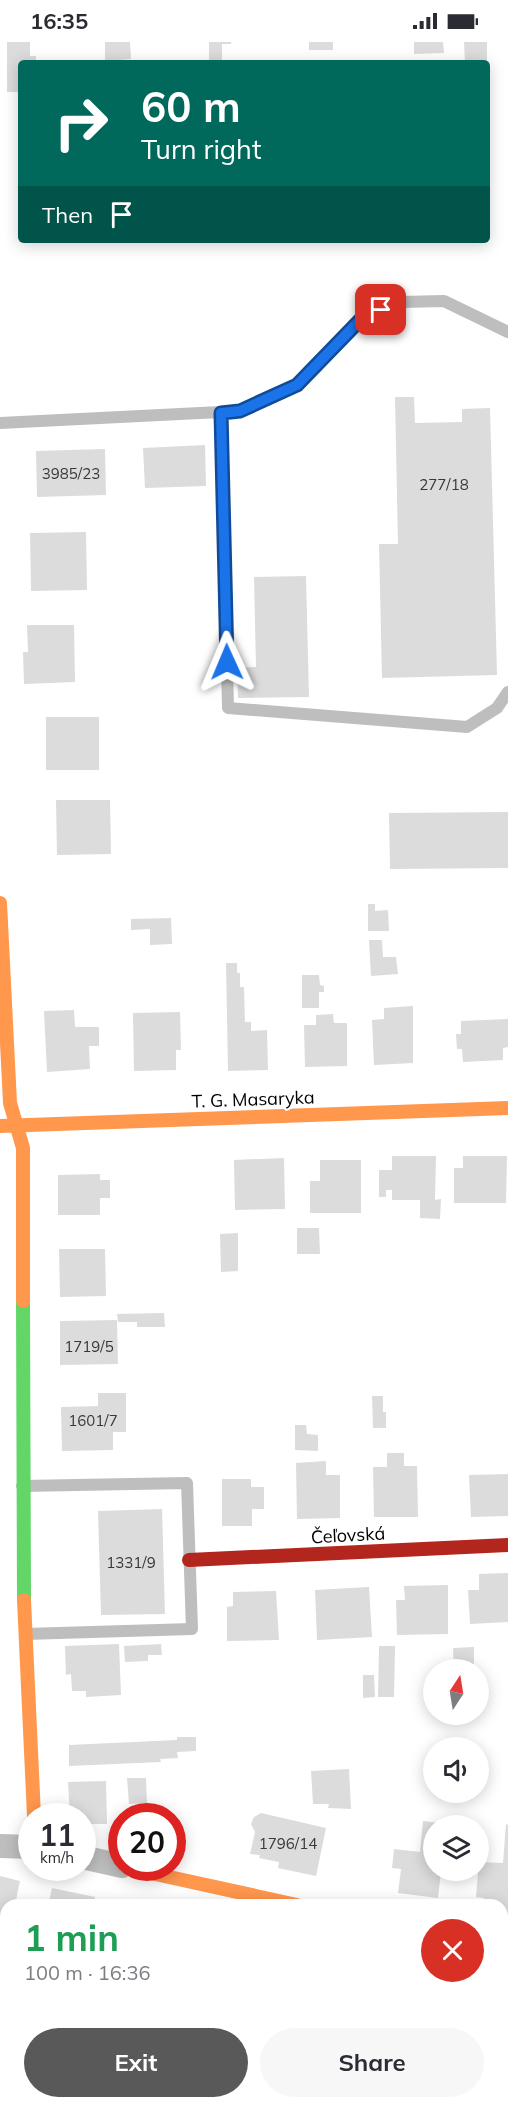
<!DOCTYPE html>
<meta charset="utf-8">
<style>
body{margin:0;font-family:Mulish,sans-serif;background:#f7f7f7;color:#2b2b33;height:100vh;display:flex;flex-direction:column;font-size:22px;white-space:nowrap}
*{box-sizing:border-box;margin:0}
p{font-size:20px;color:#7c7c81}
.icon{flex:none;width:33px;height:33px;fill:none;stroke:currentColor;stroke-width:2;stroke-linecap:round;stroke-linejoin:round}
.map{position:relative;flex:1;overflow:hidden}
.details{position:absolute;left:0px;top:1857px;width:508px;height:210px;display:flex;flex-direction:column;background:#fff;border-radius:18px 18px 0 0;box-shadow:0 3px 15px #0003}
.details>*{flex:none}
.top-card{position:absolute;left:18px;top:18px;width:472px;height:183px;border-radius:6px;box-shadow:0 3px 15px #0003;background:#00695c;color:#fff;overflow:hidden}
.needle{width:39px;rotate:12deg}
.fabs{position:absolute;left:423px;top:1617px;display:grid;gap:12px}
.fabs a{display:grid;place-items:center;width:66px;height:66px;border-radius:50%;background:#fff;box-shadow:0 3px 15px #0003;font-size:30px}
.speed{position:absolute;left:18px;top:1761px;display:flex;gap:12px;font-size:30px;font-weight:700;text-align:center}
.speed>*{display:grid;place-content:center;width:78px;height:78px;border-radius:50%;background:#fff;box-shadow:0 3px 15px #0003;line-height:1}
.speed small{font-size:15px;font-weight:400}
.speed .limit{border:9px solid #d22;background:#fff;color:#111}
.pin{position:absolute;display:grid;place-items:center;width:51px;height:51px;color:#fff;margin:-26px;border-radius:12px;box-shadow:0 3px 9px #0006}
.me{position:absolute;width:66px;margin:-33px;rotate:359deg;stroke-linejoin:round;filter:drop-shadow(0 0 4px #0008)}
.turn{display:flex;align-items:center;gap:21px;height:126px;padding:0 24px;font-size:27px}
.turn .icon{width:78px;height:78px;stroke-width:2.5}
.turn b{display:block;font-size:42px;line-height:51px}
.then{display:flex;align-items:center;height:57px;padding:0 24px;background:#0003;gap:12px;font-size:22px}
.round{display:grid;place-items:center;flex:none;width:63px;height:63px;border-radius:32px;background:#f7f7f7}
.overview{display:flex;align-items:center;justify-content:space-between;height:102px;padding:0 24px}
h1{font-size:36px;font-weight:700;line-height:45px;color:#1e9e55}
.cta{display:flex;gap:12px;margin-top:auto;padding:12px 24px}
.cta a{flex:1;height:69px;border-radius:36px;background:#595959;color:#fff;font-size:24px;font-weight:700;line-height:69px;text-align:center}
.cta a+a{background:#f7f7f7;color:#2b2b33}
.status{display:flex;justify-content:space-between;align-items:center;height:42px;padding:0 30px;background:#fff;direction:ltr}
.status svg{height:16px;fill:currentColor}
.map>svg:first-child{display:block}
</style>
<div class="status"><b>16:35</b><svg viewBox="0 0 49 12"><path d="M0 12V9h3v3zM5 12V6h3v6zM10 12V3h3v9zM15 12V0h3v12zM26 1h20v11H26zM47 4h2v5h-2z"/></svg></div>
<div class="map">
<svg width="508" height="2067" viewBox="0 0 508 2067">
<rect width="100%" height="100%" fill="#fff"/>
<path fill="#dcdcdc" d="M 7,0 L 30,0 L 30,14 L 36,14 L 36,21 L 21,21 L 21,50 L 7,50 Z
M 105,0 L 130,0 L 131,17 L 105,19 Z
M 209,0 L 231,0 L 231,2 L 222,2 L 222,21 L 209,21 Z
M 309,0 L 333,0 L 333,8 L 309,8 Z
M 414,0 L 443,0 L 444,11 L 414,12 Z
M 464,0 L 487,0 L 487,21 L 465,21 Z
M 395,355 L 414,355 L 415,381 L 462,380 L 462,367 L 490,366 L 497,633 L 382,636 L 379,502 L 398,502 Z
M 205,403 L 206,444 L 145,446 L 143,406 Z
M 105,407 L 106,453 L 37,455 L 36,409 Z
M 86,490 L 87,548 L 31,549 L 30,491 Z
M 306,534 L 309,655 L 238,656 L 237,626 L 256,625 L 254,535 Z
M 27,583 L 74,583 L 75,640 L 24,642 L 23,610 L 28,610 Z
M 46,675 L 99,675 L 99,728 L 46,728 Z
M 56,758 L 110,758 L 111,812 L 57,813 Z
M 508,770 L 508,826 L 390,827 L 389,771 Z
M 368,862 L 375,862 L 375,869 L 388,868 L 389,889 L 368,889 Z
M 171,876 L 172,902 L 150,903 L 150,887 L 131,888 L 131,877 Z
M 369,898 L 382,898 L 383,915 L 396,915 L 398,932 L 371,934 Z
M 226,921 L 237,921 L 237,931 L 240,931 L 240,945 L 244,945 L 245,980 L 251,980 L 251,989 L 267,988 L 268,1028 L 228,1029 Z
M 302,933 L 319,933 L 320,943 L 324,944 L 324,950 L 319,950 L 319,966 L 302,966 Z
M 413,964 L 413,1021 L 374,1023 L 372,978 L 384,977 L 384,966 Z
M 74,968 L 75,985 L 99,985 L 99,1004 L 89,1004 L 90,1027 L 47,1030 L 44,969 Z
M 180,970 L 181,1008 L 176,1008 L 176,1028 L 134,1029 L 133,971 Z
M 333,972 L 334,981 L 347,981 L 347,1024 L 305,1025 L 304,983 L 316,983 L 316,973 Z
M 508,977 L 508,1005 L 503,1006 L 503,1018 L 463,1020 L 462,1007 L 457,1007 L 456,992 L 461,992 L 461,979 Z
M 392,1114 L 436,1114 L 435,1158 L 441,1157 L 440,1177 L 420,1176 L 420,1158 L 392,1158 L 392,1148 L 386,1148 L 386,1155 L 379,1155 L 379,1128 L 392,1128 Z
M 463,1114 L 507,1114 L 506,1161 L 454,1161 L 454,1126 L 463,1126 Z
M 284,1116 L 285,1167 L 235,1168 L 234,1118 Z
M 320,1118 L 361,1118 L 361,1171 L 310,1171 L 310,1139 L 320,1139 Z
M 100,1132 L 100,1138 L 110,1138 L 110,1156 L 100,1156 L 100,1173 L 58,1173 L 58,1133 Z
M 297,1186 L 319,1186 L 320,1212 L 297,1212 Z
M 238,1191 L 238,1229 L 221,1230 L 220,1192 Z
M 59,1207 L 105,1207 L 106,1254 L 60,1255 Z
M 164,1271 L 165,1285 L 137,1285 L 137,1280 L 118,1280 L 117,1272 Z
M 117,1278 L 118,1322 L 60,1323 L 60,1279 Z
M 98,1351 L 126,1351 L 126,1390 L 113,1390 L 113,1408 L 62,1409 L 61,1365 L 98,1364 Z
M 372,1354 L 383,1354 L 383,1370 L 386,1370 L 386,1386 L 373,1386 Z
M 295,1383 L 306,1383 L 307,1392 L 318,1393 L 318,1409 L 295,1408 Z
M 387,1411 L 404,1411 L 404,1424 L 417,1424 L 418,1475 L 374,1475 L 373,1425 L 387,1425 Z
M 326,1419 L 326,1433 L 340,1433 L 340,1476 L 297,1477 L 296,1421 Z
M 508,1432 L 508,1474 L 471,1475 L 469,1433 Z
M 222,1437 L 251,1437 L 251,1445 L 264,1445 L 264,1467 L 252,1467 L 252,1484 L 222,1484 Z
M 162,1467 L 165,1572 L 101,1573 L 98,1469 Z
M 508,1531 L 508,1580 L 470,1582 L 468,1548 L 479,1548 L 479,1532 Z
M 448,1543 L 448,1592 L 397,1593 L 396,1558 L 405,1558 L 404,1544 Z
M 369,1545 L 372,1595 L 317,1598 L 315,1548 Z
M 276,1549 L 279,1598 L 227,1599 L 227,1565 L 233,1564 L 233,1550 Z
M 119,1602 L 121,1653 L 86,1655 L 86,1649 L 72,1649 L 71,1632 L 66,1633 L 65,1604 Z
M 161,1602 L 162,1613 L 148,1613 L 148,1619 L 125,1620 L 124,1604 Z
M 379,1604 L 395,1604 L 394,1655 L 378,1655 Z
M 474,1605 L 474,1628 L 454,1628 L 453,1606 Z
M 363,1633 L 374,1633 L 375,1655 L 363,1656 Z
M 177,1695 L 196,1695 L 196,1709 L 177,1710 L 178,1716 L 160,1717 L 161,1720 L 69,1724 L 69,1703 L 177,1698 Z
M 349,1727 L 351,1767 L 328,1766 L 329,1762 L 313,1762 L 311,1729 Z
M 127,1736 L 146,1736 L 147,1761 L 129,1762 Z
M 106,1739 L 107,1782 L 82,1782 L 82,1774 L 70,1774 L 68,1740 Z
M 261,1771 L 326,1786 L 316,1834 L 278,1826 L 279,1820 L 259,1816 L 260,1813 L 250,1812 L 255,1790 L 251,1782 L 254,1775 Z
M 423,1779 L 449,1782 L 434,1784 L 434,1828 L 441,1828 L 438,1856 L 398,1851 L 401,1827 L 392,1826 L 394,1807 L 420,1810 Z
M 506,1782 L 508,1783 L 508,1872 L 502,1871 L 502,1863 L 483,1863 L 484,1856 L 476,1855 L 479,1820 L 503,1821 Z
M 0,1834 L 20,1839 L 15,1863 L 6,1863 L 6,1885 L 0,1884 Z
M 52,1846 L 95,1855 L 94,1863 L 48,1863 Z
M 502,1949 L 508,1951 L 508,2037 L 502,2036 Z"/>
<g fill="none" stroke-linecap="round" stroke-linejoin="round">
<path stroke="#bebebe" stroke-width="12" d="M 221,371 L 228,666 L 467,685 L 497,666 L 508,650
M 0,381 L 240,369 L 297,343 L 362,276 L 401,260 L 444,259 L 508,290
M 22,1444 L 187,1441 L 192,1587 L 25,1592"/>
<path stroke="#bebebe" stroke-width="24" d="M 0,1804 L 32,1805
M 82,1815 L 122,1824
M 502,1909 L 508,1910"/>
<path stroke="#63d668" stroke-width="14" d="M 23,1259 L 24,1558"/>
<path stroke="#ff974d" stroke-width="14" d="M 0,861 L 10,1061 L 23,1106 L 23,1259
M 0,1084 L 508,1066
M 24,1558 L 34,1774
M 128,1826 L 297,1863"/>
<path stroke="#b3261e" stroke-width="14" d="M 189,1518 L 508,1503"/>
</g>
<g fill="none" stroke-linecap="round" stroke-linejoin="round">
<defs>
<path id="route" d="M 227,620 L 221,371 L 240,369 L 297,343 L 362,276 L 381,268"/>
</defs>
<use href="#route" stroke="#114b97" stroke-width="15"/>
<use href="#route" stroke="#1a73e8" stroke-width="10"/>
</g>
<g text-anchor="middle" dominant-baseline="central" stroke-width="4.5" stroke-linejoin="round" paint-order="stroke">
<g font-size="15" fill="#373737">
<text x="71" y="431">3985/23</text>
<text x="444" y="442">277/18</text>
<text x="89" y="1304">1719/5</text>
<text x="93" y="1378">1601/7</text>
<text x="131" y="1520">1331/9</text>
<text x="288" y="1801">1796/14</text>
</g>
<g font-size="18" fill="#000" stroke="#fff">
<text transform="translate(253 1057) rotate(-2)">T. G. Masaryka</text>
<text transform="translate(348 1493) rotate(-3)">Čeľovská</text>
</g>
</g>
</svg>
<div class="fabs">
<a><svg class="needle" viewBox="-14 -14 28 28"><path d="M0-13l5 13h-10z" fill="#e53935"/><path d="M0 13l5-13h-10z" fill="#7c7c81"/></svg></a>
<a><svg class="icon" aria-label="sound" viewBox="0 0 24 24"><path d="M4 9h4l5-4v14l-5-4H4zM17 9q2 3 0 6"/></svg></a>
<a><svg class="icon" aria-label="layers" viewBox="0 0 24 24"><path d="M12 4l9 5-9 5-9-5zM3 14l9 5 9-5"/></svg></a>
</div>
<div class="speed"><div>11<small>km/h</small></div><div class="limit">20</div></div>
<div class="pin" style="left:381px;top:268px;background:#d93025"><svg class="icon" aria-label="arrive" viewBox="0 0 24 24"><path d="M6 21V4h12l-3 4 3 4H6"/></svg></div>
<svg class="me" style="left:227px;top:620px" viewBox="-20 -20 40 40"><path d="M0-17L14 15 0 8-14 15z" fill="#1a73e8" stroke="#fff" stroke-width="4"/></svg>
<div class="top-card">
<div class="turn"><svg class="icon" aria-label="right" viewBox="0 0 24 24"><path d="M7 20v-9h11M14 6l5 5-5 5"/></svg><div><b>60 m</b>Turn right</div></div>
<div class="then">Then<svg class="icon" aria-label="arrive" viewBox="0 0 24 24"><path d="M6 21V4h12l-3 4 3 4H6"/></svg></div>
</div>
<section class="details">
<div class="overview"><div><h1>1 min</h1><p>100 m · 16:36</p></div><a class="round" style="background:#d93025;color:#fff"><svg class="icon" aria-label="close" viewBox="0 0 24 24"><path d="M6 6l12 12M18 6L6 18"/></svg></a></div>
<div class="cta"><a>Exit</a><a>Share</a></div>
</section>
</div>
